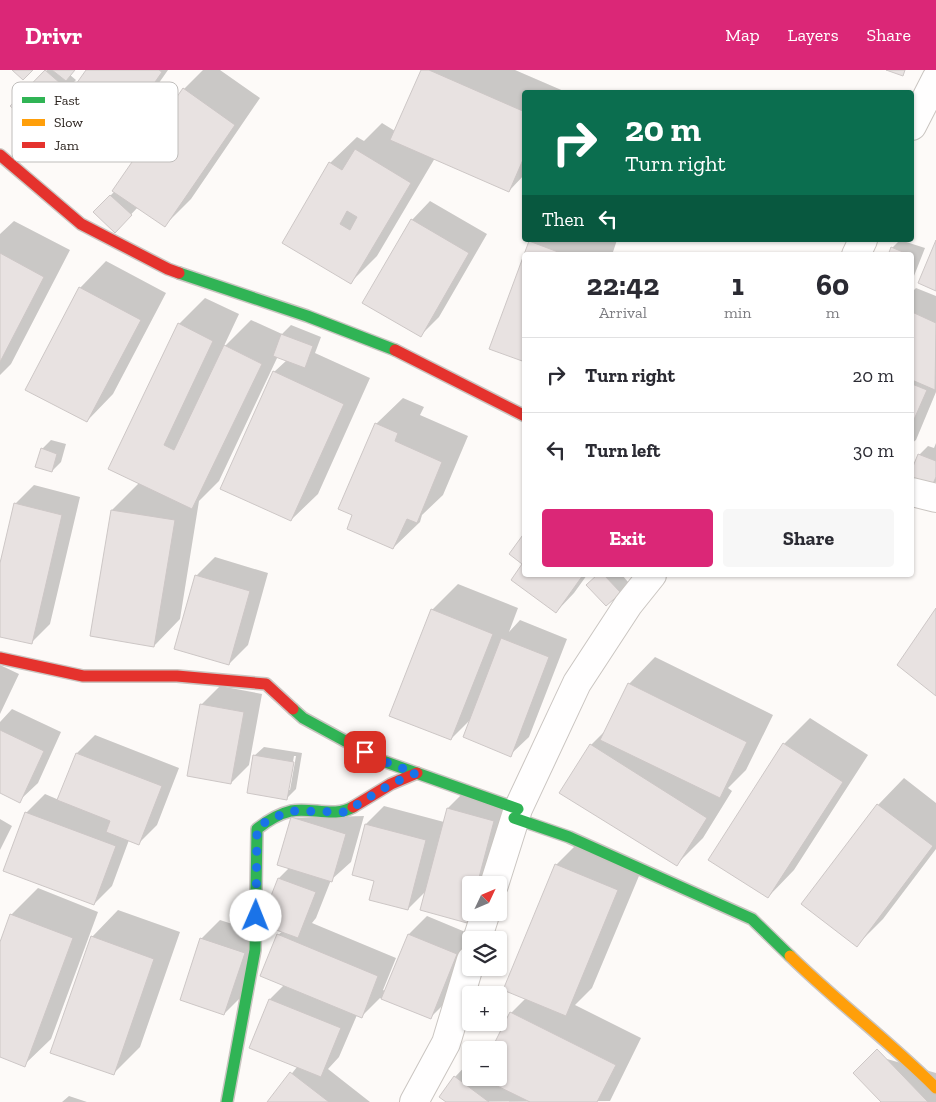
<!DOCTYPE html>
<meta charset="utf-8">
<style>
body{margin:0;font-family:"Zilla Slab",serif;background:#f7f7f7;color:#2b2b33;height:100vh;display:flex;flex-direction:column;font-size:19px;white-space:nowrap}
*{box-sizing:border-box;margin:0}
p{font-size:16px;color:#7c7c81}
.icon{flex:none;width:28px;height:28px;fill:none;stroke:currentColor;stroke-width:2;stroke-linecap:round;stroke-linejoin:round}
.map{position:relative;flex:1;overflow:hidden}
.side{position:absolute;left:522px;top:182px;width:392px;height:325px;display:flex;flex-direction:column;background:#fff;border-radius:5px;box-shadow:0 1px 4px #0004}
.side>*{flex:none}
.top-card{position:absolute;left:522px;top:20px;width:392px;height:152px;border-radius:5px;box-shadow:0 1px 4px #0004;background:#0b6e4f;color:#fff;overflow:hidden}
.needle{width:32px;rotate:46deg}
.controls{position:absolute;left:462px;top:806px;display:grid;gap:10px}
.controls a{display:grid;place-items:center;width:45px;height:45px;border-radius:5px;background:#fff;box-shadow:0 1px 4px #0004;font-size:25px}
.pin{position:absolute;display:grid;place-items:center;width:42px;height:42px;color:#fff;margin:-21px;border-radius:10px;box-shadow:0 2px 8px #0006}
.me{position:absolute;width:55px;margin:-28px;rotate:1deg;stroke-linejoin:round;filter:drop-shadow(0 0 4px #0008)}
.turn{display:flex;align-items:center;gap:18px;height:105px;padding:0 20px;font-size:22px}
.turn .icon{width:65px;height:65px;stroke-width:2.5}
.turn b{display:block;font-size:35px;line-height:42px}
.then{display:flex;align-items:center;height:48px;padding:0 20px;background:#0003;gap:10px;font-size:19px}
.eta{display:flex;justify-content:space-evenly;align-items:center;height:85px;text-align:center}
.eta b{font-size:30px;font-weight:700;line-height:35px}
.cta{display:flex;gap:10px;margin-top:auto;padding:10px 20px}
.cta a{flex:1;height:58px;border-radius:5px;background:#db2777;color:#fff;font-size:20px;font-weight:700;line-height:58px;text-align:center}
.cta a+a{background:#f7f7f7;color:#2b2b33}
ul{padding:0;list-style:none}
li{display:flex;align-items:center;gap:15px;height:75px;padding:0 20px;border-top:1px solid #e1e1e2}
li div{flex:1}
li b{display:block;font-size:19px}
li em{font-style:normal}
header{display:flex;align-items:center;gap:30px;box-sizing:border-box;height:70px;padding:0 25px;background:#db2777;color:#fff}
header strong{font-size:24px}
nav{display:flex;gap:28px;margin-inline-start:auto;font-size:18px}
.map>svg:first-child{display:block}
</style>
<header>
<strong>Drivr</strong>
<nav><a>Map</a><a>Layers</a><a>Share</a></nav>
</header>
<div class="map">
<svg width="936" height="1032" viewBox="0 0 936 1032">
<rect width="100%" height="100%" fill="#fdfaf8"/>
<path fill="#0003" fill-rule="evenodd" d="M 47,0 L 75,0 L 70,5 L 76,10 L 32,55 L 12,36 Z
M 87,0 L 168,0 L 123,64 L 104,83 Z
M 203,0 L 220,0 L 260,28 L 191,129 L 165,155 L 138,137 L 124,152 L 94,142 L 115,121 L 184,19 Z
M 422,0 L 515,0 L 566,22 L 525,22 L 525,104 L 509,121 L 435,88 L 377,186 L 351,212 L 284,172 L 330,93 L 357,67 L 364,71 L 382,53 L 395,61 Z
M 430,131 L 487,164 L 439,247 L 420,266 L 412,150 Z
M 14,151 L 70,180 L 11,294 L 0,305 L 0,164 Z
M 532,170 L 617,170 L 612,185 L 525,185 Z
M 900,170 L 925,178 L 912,211 L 912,185 L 889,185 L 892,178 Z
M 106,191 L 166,223 L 113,324 L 87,351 L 80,218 Z
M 916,218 L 936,226 L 936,322 L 916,370 L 912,373 L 912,222 Z
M 205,228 L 239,244 L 223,278 L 251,250 L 282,264 L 291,255 L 321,267 L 315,283 L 370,308 L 318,424 L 291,450 L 274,302 L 287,290 L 278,286 L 219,411 L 199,431 L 180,549 L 154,576 L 112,440 L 140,412 L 179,254 Z
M 403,328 L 424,337 L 420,345 L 468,366 L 443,425 L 422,445 L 420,452 L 393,478 L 354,444 L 376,354 Z
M 51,370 L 66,374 L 61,392 L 52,401 L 42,379 Z
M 936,373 L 936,412 L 931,417 L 919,385 L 928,376 L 934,378 Z
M 34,415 L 80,427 L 50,554 L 31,573 L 0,565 L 0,499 L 15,434 Z
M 525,464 L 525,505 L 587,505 L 574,523 L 556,542 L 513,510 L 524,494 Z
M 215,487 L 268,503 L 248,575 L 229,594 L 196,506 Z
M 598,505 L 622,505 L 629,513 L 606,535 Z
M 458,514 L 518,538 L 509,562 L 520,550 L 567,569 L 529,667 L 510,685 L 471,649 L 451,669 L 432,540 Z
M 655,587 L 773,645 L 746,700 L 728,718 L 732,721 L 703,768 L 677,794 L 591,675 L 607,659 L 629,614 Z
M 0,595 L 19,604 L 0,644 Z
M 220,616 L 262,624 L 249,695 L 231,713 L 201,635 Z
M 12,639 L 61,662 L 38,713 L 19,731 L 0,722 L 0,652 Z
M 810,648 L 868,685 L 794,800 L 768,827 L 784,674 Z
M 95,665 L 179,698 L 157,755 L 138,774 L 129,770 L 112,816 L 94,834 L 26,743 L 45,724 L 59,730 L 77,683 Z
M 264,677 L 302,683 L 296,719 L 287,728 L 254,686 ZM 294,686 L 296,686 L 290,720 L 288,720 Z
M 904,708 L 936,733 L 936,779 L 883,849 L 857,875 L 878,735 Z
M 466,720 L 512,733 L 490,815 L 471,815 L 471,842 L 476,842 L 467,852 L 427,820 L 408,839 L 375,810 L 366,754 L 384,736 L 444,752 L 448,738 Z
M 364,746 L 351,792 L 331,810 L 316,848 L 312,853 L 396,888 L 383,920 L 385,921 L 409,864 L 427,846 L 475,866 L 449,929 L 430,948 L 380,928 L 361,947 L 357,945 L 339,987 L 328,999 L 370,1032 L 269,1032 L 297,997 L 250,977 L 270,929 L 284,915 L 278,865 L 283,861 L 279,808 L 290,797 L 292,748 Z
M 0,749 L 12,756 L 0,780 Z
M 583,768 L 644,794 L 592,918 L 575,935 L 641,968 L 610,1031 L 448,1032 L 455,1007 L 471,990 L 471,1008 L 499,1008 L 499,980 L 492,980 L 511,943 L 526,928 L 556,795 Z
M 38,818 L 98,842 L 51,969 L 24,995 L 0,986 L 0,875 L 11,845 Z
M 118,840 L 180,862 L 140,977 L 114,1003 L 92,867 Z
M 220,850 L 263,864 L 242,926 L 224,944 L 201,869 Z
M 873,985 L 936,1003 L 936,1032 L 882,1032 Z
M 69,1026 L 87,1032 L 62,1032 Z"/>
<path fill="#e8e2e1" stroke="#cdc7c6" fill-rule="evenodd" d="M 12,0 L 33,0 L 23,10 Z
M 45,0 L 68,20 L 32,57 L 10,36 Z
M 52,0 L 75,0 L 66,11 Z
M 86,0 L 159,0 L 162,2 L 105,84 L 52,48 Z
M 421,0 L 429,0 L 525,42 L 525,85 L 509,122 L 390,70 Z
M 886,0 L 905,0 L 903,6 Z
M 183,18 L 235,55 L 165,157 L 112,121 Z
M 355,79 L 411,113 L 351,214 L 282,173 L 329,92 L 342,100 ZM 347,141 L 357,147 L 350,160 L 340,154 Z
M 110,125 L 132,145 L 115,163 L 93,142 Z
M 411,149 L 469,183 L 421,267 L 362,233 Z
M 936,170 L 936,221 L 918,213 Z
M 529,171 L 566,185 L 525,185 L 525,292 L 489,279 Z
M 891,177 L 910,185 L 888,185 Z
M 0,183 L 44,207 L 0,292 Z
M 79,217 L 141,250 L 87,352 L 25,320 Z
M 912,242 L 936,253 L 935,320 L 912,310 Z
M 178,253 L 213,271 L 164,375 L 174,380 L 224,275 L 262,294 L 192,439 L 108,399 Z
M 281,264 L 313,276 L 305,298 L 273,286 Z
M 273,301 L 344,334 L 291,451 L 220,419 Z
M 912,314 L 927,320 L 912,354 Z
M 375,353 L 398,363 L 395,371 L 442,392 L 417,453 L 407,449 L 393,479 L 347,459 L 352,445 L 338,439 Z
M 41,378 L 57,384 L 52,402 L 35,397 Z
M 918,384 L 936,391 L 936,407 L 931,418 L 912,411 L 912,399 Z
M 14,433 L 62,445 L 32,574 L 0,567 L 0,493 Z
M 111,440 L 175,450 L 154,577 L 90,566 Z
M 525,462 L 525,505 L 583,505 L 556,543 L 511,510 L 522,494 L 509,484 Z
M 195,505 L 250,521 L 229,595 L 174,579 Z
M 597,505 L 604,505 L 621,523 L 606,536 L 586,515 Z
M 936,538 L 936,626 L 897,595 Z
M 431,539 L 493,564 L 451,670 L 389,646 Z
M 501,568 L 549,587 L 511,687 L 463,667 Z
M 628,613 L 747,672 L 720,728 L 600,670 Z
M 200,634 L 244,642 L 231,714 L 187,706 Z
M 0,660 L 44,681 L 20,733 L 0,723 Z
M 783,673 L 843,712 L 768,828 L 708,790 Z
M 590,674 L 707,748 L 677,796 L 559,723 Z
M 76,683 L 162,716 L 139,775 L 106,762 L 110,751 L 57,730 Z
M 253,685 L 294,692 L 287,730 L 247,723 Z
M 877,734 L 933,776 L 857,877 L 801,834 Z
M 447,738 L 494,751 L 477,815 L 471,815 L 471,838 L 467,853 L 420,840 Z
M 25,742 L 116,776 L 94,835 L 3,801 Z
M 291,747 L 346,764 L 332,812 L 277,795 Z
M 365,754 L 426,770 L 408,840 L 369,830 L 374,811 L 352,805 Z
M 555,794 L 618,820 L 566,946 L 503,920 Z
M 278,808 L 316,822 L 298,868 L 260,854 Z
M 10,844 L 73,868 L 25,997 L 0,987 L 0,872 Z
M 277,864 L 378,906 L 362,948 L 260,906 Z
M 408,864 L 457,884 L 431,949 L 381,929 Z
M 91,866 L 154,889 L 114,1005 L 50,983 Z
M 200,868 L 245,883 L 224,945 L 180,930 Z
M 269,929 L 341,958 L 321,1007 L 249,978 Z
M 510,942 L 616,995 L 597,1032 L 530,1032 L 481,1008 L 499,1008 L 499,980 L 491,980 Z
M 877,979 L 928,1032 L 881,1032 L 853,1003 Z
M 290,1002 L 329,1032 L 267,1032 Z
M 454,1006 L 489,1032 L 446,1032 L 439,1027 Z"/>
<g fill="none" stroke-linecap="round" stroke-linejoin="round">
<defs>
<path id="street" d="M 912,56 L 936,9
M 856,185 L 863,170
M 912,422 L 936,428
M 494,815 L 518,739 L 577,613 L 628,535 L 652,505
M 477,870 L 486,842
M 414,1032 L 446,973 L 471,890"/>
<path id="fast" d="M 179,203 L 307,246 L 395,280
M 293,639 L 303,648 L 380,690 L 518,739
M 514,748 L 569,767 L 752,849 L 790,886
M 227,1032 L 255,880 L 257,759 C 267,751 278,744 291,741 C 311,737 335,748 353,737"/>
<path id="slow" d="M 790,886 C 837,932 889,971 936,1018"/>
<path id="jam" d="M 0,85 L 81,154 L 168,199 L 179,203
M 395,280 L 525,346
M 0,588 L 83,606 L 177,606 L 266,614 L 293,639
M 353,737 L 391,714 L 417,703"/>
</defs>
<use href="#street" stroke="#cac5c1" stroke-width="30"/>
<use href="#fast" stroke="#cac5c1" stroke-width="14"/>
<use href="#slow" stroke="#cac5c1" stroke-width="14"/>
<use href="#jam" stroke="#cac5c1" stroke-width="14"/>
<use href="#street" stroke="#fffefe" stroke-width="28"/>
<use href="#fast" stroke="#30b455" stroke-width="11"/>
<use href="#slow" stroke="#ff9f0a" stroke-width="11"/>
<use href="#jam" stroke="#e5322d" stroke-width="11"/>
</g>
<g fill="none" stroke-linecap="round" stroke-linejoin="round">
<path stroke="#1a73e8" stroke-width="9" stroke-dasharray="0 16.2" d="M 256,846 L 257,759 L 269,749 L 292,741 L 345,742 L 391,714 L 416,703 L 380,690 L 365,682"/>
</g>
<rect x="12" y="12" width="166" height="80" rx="8" fill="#fff" stroke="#bfbdbb" stroke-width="1"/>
<rect x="22" y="27" width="23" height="6" fill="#30b455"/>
<rect x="22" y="49" width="23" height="7" fill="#ff9f0a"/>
<rect x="22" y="72" width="23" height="6" fill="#e5322d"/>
<g font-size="14" fill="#2a221d">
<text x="54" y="35">Fast</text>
<text x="54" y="57">Slow</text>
<text x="54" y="80">Jam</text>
</g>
</svg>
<div class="controls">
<a><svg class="needle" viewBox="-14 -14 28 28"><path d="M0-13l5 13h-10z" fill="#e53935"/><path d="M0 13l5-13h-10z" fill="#7c7c81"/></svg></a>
<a><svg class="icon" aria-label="layers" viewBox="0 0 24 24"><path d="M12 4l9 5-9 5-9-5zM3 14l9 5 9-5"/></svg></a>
<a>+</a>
<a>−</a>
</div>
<div class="pin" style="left:365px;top:682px;background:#d93025"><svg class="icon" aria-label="arrive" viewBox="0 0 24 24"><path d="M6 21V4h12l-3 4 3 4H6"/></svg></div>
<svg class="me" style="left:256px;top:846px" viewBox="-20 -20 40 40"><circle r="19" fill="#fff"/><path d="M0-13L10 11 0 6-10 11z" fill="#1a73e8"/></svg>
<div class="top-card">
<div class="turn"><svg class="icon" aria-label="right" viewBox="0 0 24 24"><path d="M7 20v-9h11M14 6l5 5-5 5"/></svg><div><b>20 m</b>Turn right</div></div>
<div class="then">Then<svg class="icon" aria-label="left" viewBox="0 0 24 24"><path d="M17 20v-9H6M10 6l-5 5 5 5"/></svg></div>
</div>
<section class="side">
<div class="eta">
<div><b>22:42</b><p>Arrival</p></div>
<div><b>1</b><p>min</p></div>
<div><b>60</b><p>m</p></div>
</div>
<ul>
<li><svg class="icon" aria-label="right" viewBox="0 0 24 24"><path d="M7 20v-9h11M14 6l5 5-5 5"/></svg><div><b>Turn right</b></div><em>20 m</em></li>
<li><svg class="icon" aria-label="left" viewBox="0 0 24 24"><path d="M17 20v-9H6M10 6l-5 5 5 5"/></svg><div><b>Turn left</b></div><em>30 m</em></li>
</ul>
<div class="cta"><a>Exit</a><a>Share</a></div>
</section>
</div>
